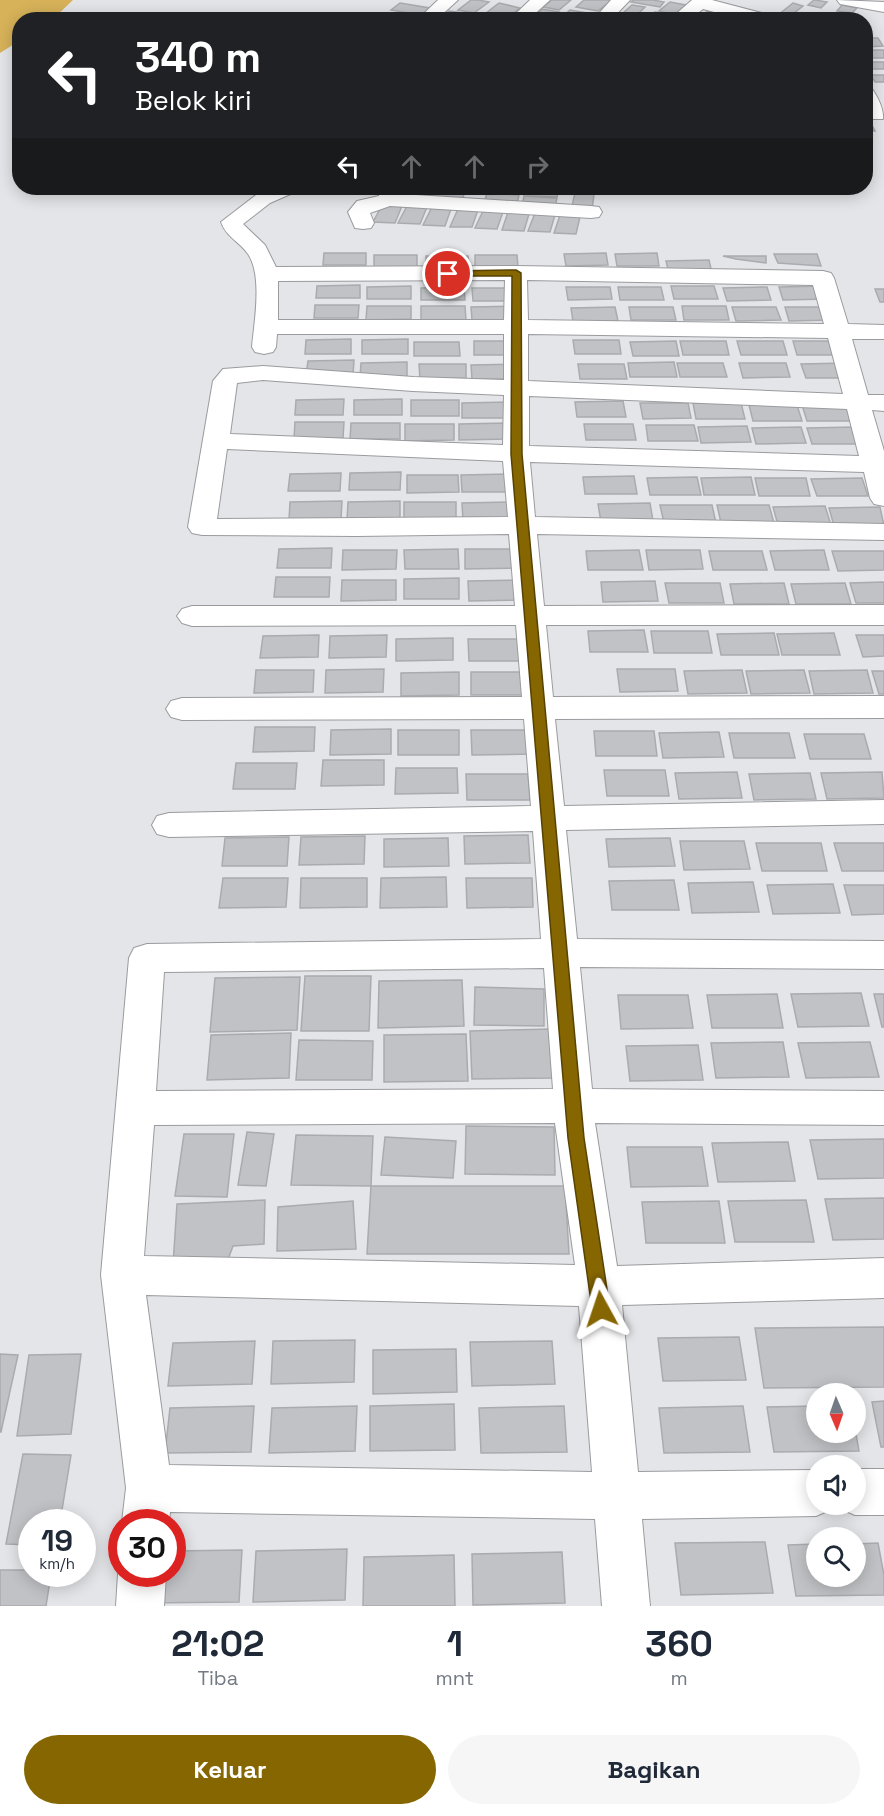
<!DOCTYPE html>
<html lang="id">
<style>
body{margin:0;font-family:"Space Grotesk",sans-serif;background:#f6f6f7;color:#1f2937;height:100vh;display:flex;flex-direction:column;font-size:22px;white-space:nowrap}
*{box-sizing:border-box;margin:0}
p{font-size:20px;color:#747a83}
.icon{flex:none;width:33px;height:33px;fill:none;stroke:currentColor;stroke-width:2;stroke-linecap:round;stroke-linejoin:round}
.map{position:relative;height:1606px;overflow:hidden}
.sheet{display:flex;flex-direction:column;background:#fff;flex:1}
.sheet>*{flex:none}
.guide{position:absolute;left:12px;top:12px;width:861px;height:183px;border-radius:24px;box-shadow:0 3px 15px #0003;background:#202124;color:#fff;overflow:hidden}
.needle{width:39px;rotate:178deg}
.fabs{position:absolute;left:806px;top:1383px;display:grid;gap:12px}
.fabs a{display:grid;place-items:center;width:60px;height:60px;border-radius:50%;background:#fff;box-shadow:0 3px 15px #0003;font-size:30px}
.speed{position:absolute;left:18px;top:1509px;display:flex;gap:12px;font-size:30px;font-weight:700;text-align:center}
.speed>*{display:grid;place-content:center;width:78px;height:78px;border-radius:50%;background:#fff;box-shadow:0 3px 15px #0003;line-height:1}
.speed small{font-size:15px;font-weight:400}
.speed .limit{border:9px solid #d22;background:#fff;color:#111}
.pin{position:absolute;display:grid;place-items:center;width:51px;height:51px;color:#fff;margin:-26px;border:3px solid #fff;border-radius:50%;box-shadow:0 2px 6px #0007}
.me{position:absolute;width:66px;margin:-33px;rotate:355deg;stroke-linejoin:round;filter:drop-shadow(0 0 4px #0008)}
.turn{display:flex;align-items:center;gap:21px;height:126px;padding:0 24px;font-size:27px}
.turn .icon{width:78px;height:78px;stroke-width:2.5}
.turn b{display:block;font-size:42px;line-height:51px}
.lanes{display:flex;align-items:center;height:57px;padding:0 24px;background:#0003;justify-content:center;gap:30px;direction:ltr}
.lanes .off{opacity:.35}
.eta{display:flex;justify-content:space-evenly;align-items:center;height:102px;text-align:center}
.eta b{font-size:36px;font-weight:700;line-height:42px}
.action{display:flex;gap:12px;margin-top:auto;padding:12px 24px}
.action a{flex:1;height:69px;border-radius:36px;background:#866600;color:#fff;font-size:24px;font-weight:700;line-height:69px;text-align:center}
.action a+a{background:#f6f6f7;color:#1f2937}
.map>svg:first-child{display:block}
</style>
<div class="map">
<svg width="884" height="1606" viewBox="0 0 884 1606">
<rect width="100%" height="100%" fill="#e3e5e8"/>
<path fill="#d7b259" d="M 0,0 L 73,0 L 53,19 L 20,20 L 19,41 L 0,53 Z"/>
<path fill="#c0c2c5" stroke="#a9abae" stroke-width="1.5" d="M 471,0 L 478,0 L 489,2 L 474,13 L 458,10 Z
M 552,0 L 571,0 L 559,10 L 543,7 Z
M 584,0 L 612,0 L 598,11 L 576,7 Z
M 633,0 L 653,0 L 664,2 L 660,7 L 631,2 Z
M 814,0 L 815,0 L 827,2 L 821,8 L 808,5 Z
M 670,2 L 686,5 L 675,15 L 659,11 Z
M 400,3 L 436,9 L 427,16 L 391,10 Z
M 499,3 L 520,8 L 506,19 L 485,14 Z
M 793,3 L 803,6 L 789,17 L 778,15 Z
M 632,5 L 645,7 L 637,15 L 623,13 Z
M 842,5 L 857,8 L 852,13 L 837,11 Z
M 542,9 L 559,12 L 551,20 L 532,20 Z
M 570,10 L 593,14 L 587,20 L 561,18 Z
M 449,11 L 471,14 L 465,20 L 440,20 Z
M 708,11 L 727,17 L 723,20 L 712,20 L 700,16 Z
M 655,12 L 671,15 L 666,20 L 645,20 Z
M 866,38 L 878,38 L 883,46 L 866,47 Z
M 866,50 L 884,50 L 884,58 L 866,58 Z
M 866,62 L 884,62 L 884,69 L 869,69 Z
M 871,75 L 884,75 L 884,82 L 875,82 Z
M 866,118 L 868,118 L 875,131 L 866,131 Z
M 398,188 L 406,188 L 431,189 L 428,198 L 396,197 Z
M 487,188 L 520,188 L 519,194 L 486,192 Z
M 526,188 L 559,188 L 557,197 L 524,196 Z
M 768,188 L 802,188 L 801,192 Z
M 432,189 L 465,191 L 462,201 L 429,199 Z
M 487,193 L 519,195 L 517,204 L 484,203 Z
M 575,193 L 594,194 L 592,211 L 571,210 Z
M 524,196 L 557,198 L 555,207 L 522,206 Z
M 382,205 L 402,206 L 395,223 L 373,222 Z
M 407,206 L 427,207 L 420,224 L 398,223 Z
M 432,207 L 451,209 L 445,226 L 423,225 Z
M 458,209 L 478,210 L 472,227 L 450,227 Z
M 483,211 L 503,212 L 497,229 L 475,228 Z
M 508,212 L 529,214 L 524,231 L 502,230 Z
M 535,213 L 555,215 L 550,232 L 528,231 Z
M 560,215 L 580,217 L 576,234 L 554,233 Z
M 324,253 L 366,253 L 366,265 L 323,265 Z
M 606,253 L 608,265 L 566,266 L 564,254 Z
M 657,253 L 659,266 L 617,266 L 615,254 Z
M 774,254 L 817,254 L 821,266 L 778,263 Z
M 374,255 L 417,255 L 417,267 L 374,267 Z
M 475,255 L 517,255 L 518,267 L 475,267 Z
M 426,256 L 468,256 L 469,268 L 426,268 Z
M 723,256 L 766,256 L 766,263 L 736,259 Z
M 709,260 L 712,273 L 669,273 L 666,261 Z
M 360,285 L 360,298 L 316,298 L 317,286 Z
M 411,286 L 411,299 L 367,299 L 367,287 Z
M 671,286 L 714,286 L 718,299 L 674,299 Z
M 822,286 L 827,299 L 783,300 L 779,287 Z
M 464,287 L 465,300 L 421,300 L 421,288 Z
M 566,287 L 610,287 L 612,299 L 568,300 Z
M 618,287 L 661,287 L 664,300 L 620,300 Z
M 767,287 L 771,300 L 727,301 L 723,288 Z
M 472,288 L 516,288 L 517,301 L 473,301 Z
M 875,289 L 884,289 L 884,302 L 880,302 Z
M 315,305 L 359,305 L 358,318 L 314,318 Z
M 367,306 L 411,306 L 411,319 L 366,320 Z
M 421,306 L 465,306 L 466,320 L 421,320 Z
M 516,306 L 517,320 L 472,320 L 471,307 Z
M 682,306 L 726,306 L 729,320 L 684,320 Z
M 615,307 L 618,321 L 573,321 L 571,308 Z
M 629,307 L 673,307 L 676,320 L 631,320 Z
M 732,307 L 776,307 L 781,320 L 736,321 Z
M 785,307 L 828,307 L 833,320 L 789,321 Z
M 351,339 L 351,354 L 305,354 L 306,340 Z
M 408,339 L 408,354 L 362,354 L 362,340 Z
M 573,340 L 619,340 L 621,354 L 575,354 Z
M 474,341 L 519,341 L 520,355 L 474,355 Z
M 676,341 L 679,356 L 633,356 L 630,342 Z
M 680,341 L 726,341 L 729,355 L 683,355 Z
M 737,341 L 783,341 L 787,355 L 741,355 Z
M 793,341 L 838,341 L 844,355 L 797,355 Z
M 414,342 L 459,342 L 460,356 L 414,356 Z
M 354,360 L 353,375 L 306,375 L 308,361 Z
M 407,362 L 407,377 L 360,377 L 361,363 Z
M 674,362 L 677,377 L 630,377 L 628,363 Z
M 677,363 L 723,363 L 727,377 L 680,377 Z
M 739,363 L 786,363 L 790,377 L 743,378 Z
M 847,363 L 853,378 L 806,378 L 801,364 Z
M 419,364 L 466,364 L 466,378 L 420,379 Z
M 518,364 L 519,379 L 472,379 L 471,365 Z
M 578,364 L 624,364 L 627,379 L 580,379 Z
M 344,399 L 343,415 L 295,415 L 296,400 Z
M 402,399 L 402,415 L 354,415 L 354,400 Z
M 411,400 L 459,400 L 459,416 L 411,416 Z
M 623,401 L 626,417 L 577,417 L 575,402 Z
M 509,402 L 510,418 L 462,418 L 462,403 Z
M 640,403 L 688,403 L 691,418 L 643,419 Z
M 693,403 L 741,403 L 745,419 L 696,419 Z
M 749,405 L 797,405 L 802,421 L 753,421 Z
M 802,405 L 850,405 L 856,421 L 807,421 Z
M 295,422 L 344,422 L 343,438 L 294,439 Z
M 351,423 L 400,423 L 400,439 L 350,439 Z
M 507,423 L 508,439 L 459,440 L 459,424 Z
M 405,424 L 454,424 L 454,440 L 405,441 Z
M 584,424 L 633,424 L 636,440 L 586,440 Z
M 646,425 L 694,425 L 698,441 L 648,441 Z
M 747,426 L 751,442 L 701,443 L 698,427 Z
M 801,427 L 806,443 L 756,444 L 752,428 Z
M 855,427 L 861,444 L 812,444 L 807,428 Z
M 401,472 L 400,490 L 349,490 L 350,473 Z
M 341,473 L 340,491 L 288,491 L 290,474 Z
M 512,474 L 513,492 L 462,492 L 461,475 Z
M 407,475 L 458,475 L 459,492 L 407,493 Z
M 634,476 L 637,494 L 585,494 L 583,477 Z
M 697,477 L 701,495 L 650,495 L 647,478 Z
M 751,477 L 755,495 L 704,495 L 701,478 Z
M 755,478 L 806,478 L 810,496 L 759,496 Z
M 862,478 L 868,496 L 817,496 L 811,479 Z
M 342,501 L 341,519 L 289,520 L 290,502 Z
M 400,501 L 400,520 L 347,520 L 348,502 Z
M 404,502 L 456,502 L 456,520 L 404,520 Z
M 514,502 L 515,520 L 463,521 L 462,503 Z
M 650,503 L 653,521 L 601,522 L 598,504 Z
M 660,505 L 712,505 L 716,523 L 664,523 Z
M 717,505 L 769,505 L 774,523 L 721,523 Z
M 825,506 L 831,525 L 778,525 L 773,507 Z
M 880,507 L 884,526 L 834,526 L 829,508 Z
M 332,548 L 331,568 L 277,568 L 279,549 Z
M 458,549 L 459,569 L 405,569 L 404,550 Z
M 465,549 L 518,549 L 519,568 L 465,569 Z
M 343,550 L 397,550 L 396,569 L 342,570 Z
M 639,550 L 643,570 L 588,570 L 586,551 Z
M 646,550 L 700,550 L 703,569 L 649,570 Z
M 824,550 L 829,570 L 775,570 L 770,551 Z
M 709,551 L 762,551 L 767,570 L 713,570 Z
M 832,551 L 884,551 L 884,570 L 838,571 Z
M 276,577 L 330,577 L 329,597 L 274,597 Z
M 459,578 L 459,599 L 404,599 L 404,579 Z
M 342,580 L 396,580 L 396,600 L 341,601 Z
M 523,580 L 524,600 L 469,601 L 468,581 Z
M 655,581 L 658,601 L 603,602 L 601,582 Z
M 884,582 L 884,603 L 856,603 L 850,583 Z
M 665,583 L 720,583 L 724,603 L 669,603 Z
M 784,583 L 789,604 L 734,604 L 730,584 Z
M 845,583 L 851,604 L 796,604 L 791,584 Z
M 644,630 L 648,652 L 590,652 L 588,631 Z
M 651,631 L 708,631 L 712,653 L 654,653 Z
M 774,633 L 779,655 L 721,655 L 717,634 Z
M 834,633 L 840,655 L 782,655 L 777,634 Z
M 319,635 L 318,657 L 260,658 L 263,636 Z
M 387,635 L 386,657 L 329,658 L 330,636 Z
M 856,635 L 884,635 L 884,656 L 863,657 Z
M 453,638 L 453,660 L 396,661 L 396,639 Z
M 468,639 L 524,639 L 526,661 L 469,661 Z
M 384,669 L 383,692 L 325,693 L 326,670 Z
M 617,669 L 675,669 L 678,691 L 620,692 Z
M 256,670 L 314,670 L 313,692 L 254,693 Z
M 742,670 L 747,693 L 688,694 L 684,671 Z
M 804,670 L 810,693 L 751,694 L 746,671 Z
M 867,670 L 873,693 L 814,694 L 809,671 Z
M 872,671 L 884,671 L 884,694 L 879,694 Z
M 459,672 L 459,695 L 401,696 L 401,673 Z
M 471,672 L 528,672 L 530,695 L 471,695 Z
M 255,727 L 315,727 L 314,751 L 253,752 Z
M 391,729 L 391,754 L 330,755 L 331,730 Z
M 398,730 L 459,730 L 459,755 L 398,755 Z
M 471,730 L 531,730 L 533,754 L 472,755 Z
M 594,731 L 654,731 L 657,756 L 596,756 Z
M 719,732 L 724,757 L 663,758 L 659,733 Z
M 729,733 L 789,733 L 795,758 L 734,758 Z
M 804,734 L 864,734 L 871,759 L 810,759 Z
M 323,760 L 384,760 L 384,785 L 321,786 Z
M 236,763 L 297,763 L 295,789 L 233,789 Z
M 396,768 L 457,768 L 458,793 L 395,794 Z
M 604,770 L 665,770 L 669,796 L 607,796 Z
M 737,772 L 742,798 L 679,799 L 675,773 Z
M 882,772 L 884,798 L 827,799 L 821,773 Z
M 810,773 L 816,799 L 754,800 L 749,774 Z
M 466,774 L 528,774 L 530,800 L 467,800 Z
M 528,835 L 530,863 L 465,864 L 464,836 Z
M 365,836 L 364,864 L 299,865 L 301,837 Z
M 289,837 L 287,866 L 222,866 L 225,838 Z
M 448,838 L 449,866 L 384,867 L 384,839 Z
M 670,838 L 675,866 L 609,867 L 606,839 Z
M 680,841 L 744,841 L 750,869 L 684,870 Z
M 756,843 L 821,843 L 827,871 L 762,871 Z
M 834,843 L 884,843 L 884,871 L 842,871 Z
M 446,877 L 447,907 L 380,908 L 381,878 Z
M 223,878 L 288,878 L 286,907 L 219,908 Z
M 301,878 L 367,878 L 367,907 L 300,908 Z
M 466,878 L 532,878 L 533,907 L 467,908 Z
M 674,880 L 679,910 L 612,910 L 609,881 Z
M 753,882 L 759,912 L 692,913 L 688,883 Z
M 833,884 L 840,913 L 773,914 L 767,885 Z
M 844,885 L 884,885 L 884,914 L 852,915 Z
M 305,976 L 371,976 L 369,1031 L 301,1031 Z
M 300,977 L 297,1030 L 210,1032 L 215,978 Z
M 462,980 L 464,1026 L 378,1028 L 379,981 Z
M 475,987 L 544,989 L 544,1026 L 474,1025 Z
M 861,993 L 869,1026 L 798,1027 L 791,994 Z
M 777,994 L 783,1028 L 712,1028 L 707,995 Z
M 874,994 L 884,994 L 884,1027 L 882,1027 Z
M 618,995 L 688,995 L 693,1028 L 621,1029 Z
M 551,1029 L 555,1078 L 472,1079 L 470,1031 Z
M 291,1033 L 289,1078 L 207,1080 L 211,1035 Z
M 466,1034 L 468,1081 L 384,1082 L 384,1035 Z
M 299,1040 L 373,1041 L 372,1080 L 296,1080 Z
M 783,1042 L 789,1077 L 716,1078 L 711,1043 Z
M 870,1042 L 879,1077 L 806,1078 L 798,1043 Z
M 698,1045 L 703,1080 L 630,1081 L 626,1046 Z
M 466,1126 L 554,1127 L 555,1175 L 465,1174 Z
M 247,1132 L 274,1134 L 266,1186 L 238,1185 Z
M 184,1134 L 234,1134 L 227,1197 L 175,1196 Z
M 296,1135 L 373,1136 L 371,1186 L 291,1185 Z
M 385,1137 L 456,1141 L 453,1178 L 381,1175 Z
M 884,1139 L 884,1178 L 818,1179 L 810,1140 Z
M 788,1142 L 795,1181 L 718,1182 L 712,1143 Z
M 627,1147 L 702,1147 L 708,1186 L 631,1187 Z
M 371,1186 L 565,1186 L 569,1254 L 367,1254 Z
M 884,1198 L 884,1239 L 833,1240 L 825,1199 Z
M 265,1200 L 264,1244 L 233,1246 L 227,1262 L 173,1265 L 177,1204 Z
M 806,1200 L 814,1242 L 735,1242 L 728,1201 Z
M 353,1201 L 356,1249 L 277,1251 L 278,1207 Z
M 719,1201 L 725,1243 L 646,1243 L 642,1202 Z
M 884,1327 L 884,1387 L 764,1388 L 755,1328 Z
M 739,1337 L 746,1380 L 663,1381 L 658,1338 Z
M 355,1340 L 354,1382 L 271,1384 L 273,1341 Z
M 255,1341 L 252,1384 L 168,1386 L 173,1343 Z
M 552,1341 L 555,1384 L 472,1386 L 470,1342 Z
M 456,1349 L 457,1392 L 373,1394 L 373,1350 Z
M 0,1354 L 18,1355 L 1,1432 L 0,1432 Z
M 81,1354 L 71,1434 L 17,1436 L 29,1355 Z
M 884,1401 L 884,1447 L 881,1447 L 872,1402 Z
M 454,1404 L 455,1450 L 370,1451 L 370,1406 Z
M 254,1406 L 251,1452 L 165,1453 L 170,1408 Z
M 357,1406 L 355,1451 L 269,1453 L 272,1408 Z
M 564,1406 L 567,1452 L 481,1453 L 479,1408 Z
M 743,1406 L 750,1452 L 664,1453 L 659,1408 Z
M 816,1406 L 816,1432 L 855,1432 L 855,1428 L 859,1451 L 774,1452 L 767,1407 Z
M 23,1454 L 71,1455 L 60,1522 L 32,1522 L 32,1545 L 6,1544 Z
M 765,1542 L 773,1593 L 681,1595 L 675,1543 Z
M 878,1543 L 884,1575 L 884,1595 L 796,1596 L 788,1545 L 816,1544 L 816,1576 L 855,1576 L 855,1544 Z
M 347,1549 L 345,1600 L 253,1602 L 256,1551 Z
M 242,1550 L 239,1602 L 147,1603 L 150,1574 L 172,1574 L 172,1551 Z
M 562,1552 L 565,1603 L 473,1605 L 472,1554 Z
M 454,1555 L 455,1606 L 363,1606 L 364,1557 Z
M 0,1570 L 32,1570 L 32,1574 L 51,1574 L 46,1606 L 0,1606 Z"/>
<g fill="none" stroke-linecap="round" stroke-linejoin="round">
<defs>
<path id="minor" d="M 438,0 L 458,0 L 436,20 L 417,20 Z
M 530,0 L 550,0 L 528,20 L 509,20 Z
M 611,0 L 630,0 L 611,20 L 593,20 Z
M 692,0 L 712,0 L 773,16 L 775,20 L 744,20 L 703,9 L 689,20 L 669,20 Z
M 837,0 L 884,2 L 884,12 L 840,4 Z
M 866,88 L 873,90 C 878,98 884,109 883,119 L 869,119 L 866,113 Z
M 272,188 L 298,188 L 295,192 L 270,203 L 243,224 L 265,245 L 276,267 L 516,266 L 823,271 L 831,273 L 834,278 L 848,324 L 884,325 L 884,339 L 852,339 L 868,395 L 884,395 L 884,411 L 872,410 L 884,451 L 884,506 L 874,504 L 870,498 L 864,472 L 530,462 L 535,517 L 884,524 L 884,540 L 537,534 L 544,606 L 884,605 L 884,625 L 546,625 L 553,697 L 884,696 L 884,718 L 555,719 L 564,806 L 884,800 L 884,824 L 566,830 L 577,939 L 884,941 L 884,969 L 580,967 L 592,1089 L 884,1091 L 884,1125 L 595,1123 L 617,1266 L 884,1258 L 884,1298 L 622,1305 L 638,1472 L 816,1470 L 816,1504 L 835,1504 L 832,1509 L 816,1516 L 642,1519 L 650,1606 L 602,1606 L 595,1519 L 170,1512 L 169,1522 L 122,1522 L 126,1488 L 101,1275 L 129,958 L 134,948 L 147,944 L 541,939 L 533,831 L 169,837 L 157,834 L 152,825 L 157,816 L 169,813 L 531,806 L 524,719 L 182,720 L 171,717 L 166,709 L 171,701 L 182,698 L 522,697 L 516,625 L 192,626 L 182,623 L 177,616 L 182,609 L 192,606 L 515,606 L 509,534 L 356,536 L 202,535 L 192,533 L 188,527 L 213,381 L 223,369 L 263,366 L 413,377 L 504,380 L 504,334 L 277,334 L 276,347 L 273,352 L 264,354 L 255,352 L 252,347 C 254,323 263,276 248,254 C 240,242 226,237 221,222 L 256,195 ZM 505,280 L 504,320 L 278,320 L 278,281 ZM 527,280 L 813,285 L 824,324 L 528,320 ZM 528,334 L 828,338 L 843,394 L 528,381 ZM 263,380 L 413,391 L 504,395 L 503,445 L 230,434 L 237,383 ZM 529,396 L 847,409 L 859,456 L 529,446 ZM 227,449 L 503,461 L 508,517 L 217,519 ZM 544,968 L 553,1089 L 156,1091 L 164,972 ZM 555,1123 L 575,1265 L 144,1256 L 154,1125 ZM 146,1295 L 579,1306 L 592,1472 L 169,1465 Z
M 380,188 L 400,188 L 400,194 L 591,206 L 599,207 L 602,212 L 599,217 L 591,218 L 390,206 L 370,213 L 374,223 L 371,228 L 363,229 L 355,228 L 348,212 L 357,201 L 379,196 Z
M 855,1469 L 884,1469 L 884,1515 L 855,1515 L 839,1508 L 837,1504 L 855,1504 Z
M 122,1565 L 122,1574 L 166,1574 L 164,1606 L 116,1606 L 118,1574 Z"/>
</defs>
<use href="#minor" stroke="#9a9b9e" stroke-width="2"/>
<use href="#minor" fill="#fff" fill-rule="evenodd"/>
</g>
<path fill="#866600" stroke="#574200" stroke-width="1.5" d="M 516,270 L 521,273 L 522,454 L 584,1138 L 610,1309 L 607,1315 L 601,1318 L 595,1315 L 592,1309 L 568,1138 L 511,454 L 512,276 L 448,276 L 444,274 L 448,271 Z"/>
</svg>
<div class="fabs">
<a><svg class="needle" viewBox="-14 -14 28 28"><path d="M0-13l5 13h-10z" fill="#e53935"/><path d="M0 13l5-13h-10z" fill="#747a83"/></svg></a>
<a><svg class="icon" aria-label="sound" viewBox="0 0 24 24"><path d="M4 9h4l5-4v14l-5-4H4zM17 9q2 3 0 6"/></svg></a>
<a><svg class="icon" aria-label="search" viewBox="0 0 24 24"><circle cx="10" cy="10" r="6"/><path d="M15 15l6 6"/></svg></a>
</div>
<div class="speed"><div>19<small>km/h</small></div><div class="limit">30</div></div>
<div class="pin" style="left:448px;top:274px;background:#d93025"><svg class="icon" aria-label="arrive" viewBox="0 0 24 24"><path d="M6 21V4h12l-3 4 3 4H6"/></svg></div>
<svg class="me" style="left:601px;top:1309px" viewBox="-20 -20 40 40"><path d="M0-17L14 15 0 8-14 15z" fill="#866600" stroke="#fff" stroke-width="4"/></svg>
<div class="guide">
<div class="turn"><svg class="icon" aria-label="left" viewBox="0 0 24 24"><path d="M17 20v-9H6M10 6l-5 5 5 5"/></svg><div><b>340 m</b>Belok kiri</div></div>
<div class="lanes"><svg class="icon" aria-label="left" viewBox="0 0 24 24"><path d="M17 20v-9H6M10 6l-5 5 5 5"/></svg><svg class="icon off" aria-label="ahead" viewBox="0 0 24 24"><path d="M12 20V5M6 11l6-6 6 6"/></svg><svg class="icon off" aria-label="ahead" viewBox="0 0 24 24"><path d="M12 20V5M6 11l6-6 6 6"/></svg><svg class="icon off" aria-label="right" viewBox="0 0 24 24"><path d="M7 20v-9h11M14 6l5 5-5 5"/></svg></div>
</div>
</div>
<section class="sheet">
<div class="eta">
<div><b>21:02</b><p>Tiba</p></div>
<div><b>1</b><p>mnt</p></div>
<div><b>360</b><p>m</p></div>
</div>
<div class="action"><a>Keluar</a><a>Bagikan</a></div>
</section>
